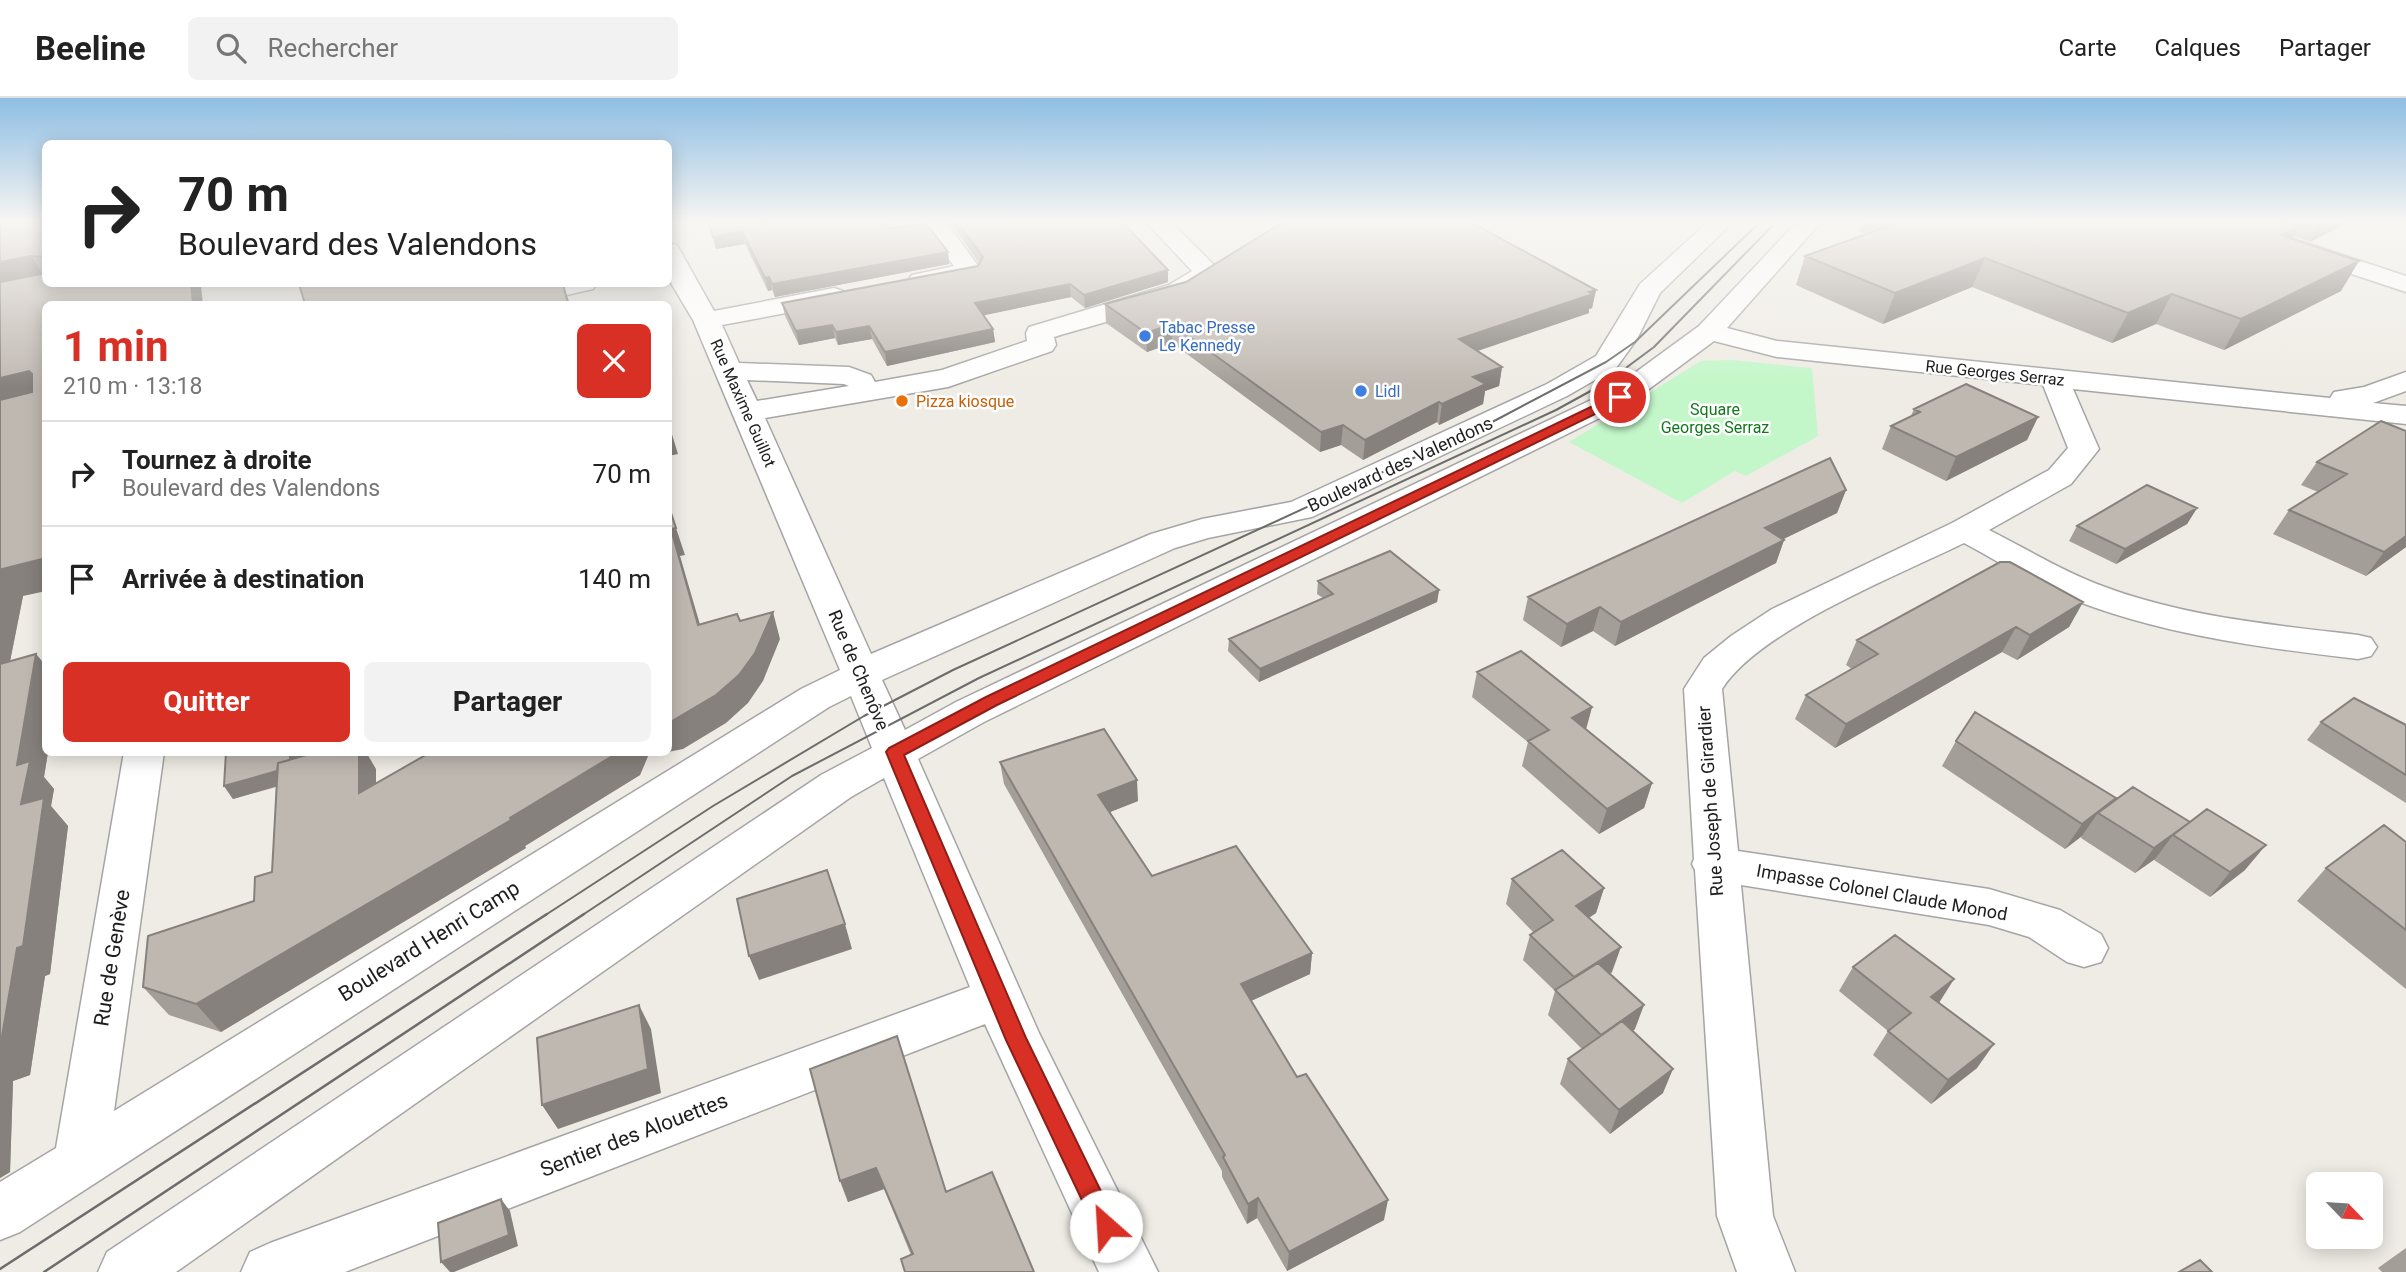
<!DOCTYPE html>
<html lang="fr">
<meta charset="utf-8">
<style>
body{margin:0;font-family:Roboto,sans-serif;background:#f2f2f2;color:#222;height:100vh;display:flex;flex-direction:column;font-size:26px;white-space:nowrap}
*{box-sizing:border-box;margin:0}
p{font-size:23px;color:#767676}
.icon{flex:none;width:38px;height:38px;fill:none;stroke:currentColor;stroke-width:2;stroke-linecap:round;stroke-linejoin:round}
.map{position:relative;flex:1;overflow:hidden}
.sheet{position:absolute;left:42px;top:203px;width:630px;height:455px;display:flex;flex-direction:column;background:#fff;border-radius:10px;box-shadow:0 4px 18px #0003}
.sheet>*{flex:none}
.hud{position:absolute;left:42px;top:42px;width:630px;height:147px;border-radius:10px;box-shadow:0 4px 18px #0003;background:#fff;color:#222;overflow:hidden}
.needle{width:46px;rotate:115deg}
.buttons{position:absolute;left:2306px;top:1074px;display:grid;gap:14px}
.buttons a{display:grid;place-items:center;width:77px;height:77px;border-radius:10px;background:#fff;box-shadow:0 4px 18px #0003;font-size:35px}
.pin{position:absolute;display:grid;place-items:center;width:60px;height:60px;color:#fff;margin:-30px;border:4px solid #fff;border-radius:50%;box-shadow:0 2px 7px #0007}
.me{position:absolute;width:77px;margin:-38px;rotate:334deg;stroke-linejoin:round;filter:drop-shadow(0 0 5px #0008)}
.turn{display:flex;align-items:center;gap:24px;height:147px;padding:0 21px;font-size:32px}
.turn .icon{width:91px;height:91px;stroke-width:2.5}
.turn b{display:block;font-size:49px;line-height:60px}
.round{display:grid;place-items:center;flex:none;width:74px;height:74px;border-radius:10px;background:#f2f2f2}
.overview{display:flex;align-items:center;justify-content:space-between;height:119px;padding:0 21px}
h1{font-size:42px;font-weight:700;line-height:52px;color:#d93025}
.action{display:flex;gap:14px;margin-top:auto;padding:14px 21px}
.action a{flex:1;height:80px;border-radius:10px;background:#d93025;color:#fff;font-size:28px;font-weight:700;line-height:80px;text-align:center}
.action a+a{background:#f2f2f2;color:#222}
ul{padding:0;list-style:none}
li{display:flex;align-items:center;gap:21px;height:105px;padding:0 21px;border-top:2px solid #e0e0e0}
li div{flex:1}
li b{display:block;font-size:26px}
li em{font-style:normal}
header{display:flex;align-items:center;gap:42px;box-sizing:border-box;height:98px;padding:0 35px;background:#fff;border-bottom:2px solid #e0e0e0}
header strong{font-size:33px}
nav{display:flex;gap:38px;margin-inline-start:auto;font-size:24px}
.search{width:490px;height:63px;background:#f2f2f2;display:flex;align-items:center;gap:18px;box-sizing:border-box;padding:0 24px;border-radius:10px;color:#767676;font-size:26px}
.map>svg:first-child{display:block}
</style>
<header>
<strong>Beeline</strong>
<div class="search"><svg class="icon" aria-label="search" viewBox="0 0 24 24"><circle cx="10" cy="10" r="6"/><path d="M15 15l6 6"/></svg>Rechercher</div>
<nav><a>Carte</a><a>Calques</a><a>Partager</a></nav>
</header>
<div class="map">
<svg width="2406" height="1174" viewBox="0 0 2406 1174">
<rect width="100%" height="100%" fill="#efece5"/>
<path fill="#c3f7c9" d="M 1731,262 L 1812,270 L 1818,338 L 1746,378 L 1735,373 L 1682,405 L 1569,344 L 1701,263 Z"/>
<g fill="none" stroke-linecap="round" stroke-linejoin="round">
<defs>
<path id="minor" d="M 903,124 L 946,124 L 982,173 L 979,178 C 959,183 932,192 912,187 L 908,182 L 912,177 L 954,168 L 929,134 L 894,140 L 886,138 L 882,133 L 886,128 Z
M 1146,124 L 1171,124 L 1217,170 L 1220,175 C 1202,201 1088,228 1054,239 L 1056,247 L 1052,253 L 948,289 L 765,320 L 871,556 L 1151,436 L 1202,421 L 1291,404 L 1547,286 L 1596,258 L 1640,186 L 1708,124 L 1733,124 L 1660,195 L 1637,241 L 1616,270 L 1567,298 L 1312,419 L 1208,440 L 1175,450 L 882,582 L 905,632 L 956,604 L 1610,293 L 1699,228 L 1797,124 L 1821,124 L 1727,230 L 1777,243 L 2330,300 L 2334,294 L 2364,289 L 2406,274 L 2406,293 L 2373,305 L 2406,308 L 2406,326 L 2073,291 L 2099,351 L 2071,386 L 1989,432 C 2027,451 2064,474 2105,489 C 2186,519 2273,527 2358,537 L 2371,540 L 2377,549 L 2371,558 L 2358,561 C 2265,550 2171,538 2082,505 C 2041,490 2003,466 1964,445 C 1899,477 1759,532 1722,591 L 1738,753 L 1989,791 L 2060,812 L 2101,836 L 2108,850 L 2101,864 L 2084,869 L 2067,864 L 2029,839 L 1989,827 L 1741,787 L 1773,1118 L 1795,1174 L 1737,1174 L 1717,1118 L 1695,772 L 1692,766 L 1694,761 L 1684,591 L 1704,560 L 1731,538 L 1772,511 L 1952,425 L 2049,372 L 2068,350 L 2043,287 L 1777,259 L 1714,243 L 1630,305 L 984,624 L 918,661 L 1039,935 L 1158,1174 L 1099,1174 L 985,926 L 345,1174 L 241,1174 L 250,1154 L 270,1145 L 970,889 L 884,680 L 851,699 L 176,1174 L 98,1174 L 107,1154 L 821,677 L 872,650 L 851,598 L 829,609 L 20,1134 L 0,1142 L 0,1084 L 56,1050 L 124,654 L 164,654 L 114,1013 L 801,591 L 840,572 L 693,222 L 668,180 L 668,145 L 677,147 L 714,213 L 834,190 L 843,193 L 847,198 L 843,203 L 834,206 L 722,227 L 739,265 L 849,269 L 871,277 L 875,284 L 942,272 L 1027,243 L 1026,235 L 1029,229 L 1169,187 L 1192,173 ZM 747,282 L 844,286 L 849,288 L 757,303 Z
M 2207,124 L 2243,124 L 2406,178 L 2406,194 L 2210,129 Z
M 552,186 L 597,186 L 593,191 L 527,206 L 481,206 L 485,200 Z"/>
</defs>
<use href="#minor" stroke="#a5a5a5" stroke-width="3"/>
<use href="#minor" fill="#fff" fill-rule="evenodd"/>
<path stroke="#6c6c6c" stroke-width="2" d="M 544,818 L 713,708 L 864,618 L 953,572 L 1496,322 L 1606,264 L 1635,244 L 1760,124
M 581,818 L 792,678 L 979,580 L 1556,312 L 1607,284 L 1654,249 L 1776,124"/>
<path stroke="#6c6c6c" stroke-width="2.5" d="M 0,1171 L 547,816
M 44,1174 L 584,816"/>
</g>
<path fill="#a49e98" d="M 0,124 L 46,124 L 46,186 L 201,188 L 46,206 L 23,498 L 10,563 L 36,556 L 46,568 L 46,654 L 48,654 L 44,679 L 54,691 L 51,708 L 68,728 L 50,876 L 45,878 L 30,977 L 13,983 L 10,1074 L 0,1080 Z
M 708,124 L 885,125 L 885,126 L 891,130 L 948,154 L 949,166 L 775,199 L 772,192 L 768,193 L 745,146 L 716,151 Z
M 950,124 L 1122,124 L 1168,184 L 1085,210 L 1071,199 L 983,217 L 993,231 L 995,244 L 887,268 L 872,241 L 838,247 L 835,240 L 799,247 L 785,218 L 782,205 L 978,168 L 979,165 Z
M 1862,124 L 2349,124 L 2310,144 L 2294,138 L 2293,141 L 2341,193 L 2224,252 L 2156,226 L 2112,245 L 1972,189 L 1883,226 L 1796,187 L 1805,158 L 1867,136 L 1859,133 Z
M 1596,192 L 1592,210 L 1589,211 L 1589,215 L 1478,253 L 1502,269 L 1499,288 L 1485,293 L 1483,306 L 1439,327 L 1437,324 L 1363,362 L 1341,347 L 1320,354 L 1172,245 L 1147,254 L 1106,225 L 1105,206 Z
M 1914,311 L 2038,319 L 2027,342 L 1946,383 L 1882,351 L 1891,328 L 1911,318 Z
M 2406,333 L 2406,449 L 2366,478 L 2273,436 L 2289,412 L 2318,394 L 2301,387 L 2317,364 Z
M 1846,392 L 1837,415 L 1783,441 L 1784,442 L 1776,465 L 1615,548 L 1593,533 L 1561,549 L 1523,522 L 1528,499 Z
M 2197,410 L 2187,426 L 2116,466 L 2069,443 L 2077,428 Z
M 1318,483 L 1439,492 L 1437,504 L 1259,584 L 1228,553 L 1229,541 L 1323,500 L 1317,496 Z
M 2083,504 L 2069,529 L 2017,562 L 2002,554 L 1835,650 L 1795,621 L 1806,597 L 1852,571 L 1846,567 L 1857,542 Z
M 1477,574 L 1592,609 L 1586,632 L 1652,685 L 1644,710 L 1599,736 L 1522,668 L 1528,644 L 1472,599 Z
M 2321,624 L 2406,627 L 2406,705 L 2307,642 Z
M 1956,643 L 2116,700 L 2245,772 L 2210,799 L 2154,762 L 2155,761 L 2135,775 L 2081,740 L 2082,738 L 2065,751 L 1942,668 Z
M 226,654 L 299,654 L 299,659 L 376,671 L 376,685 L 648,658 L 640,677 L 525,748 L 526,750 L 221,934 L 169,917 L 143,889 L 254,803 L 272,774 L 276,689 L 233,701 L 224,688 Z
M 1000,664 L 1138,703 L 1110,714 L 1152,778 L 1312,855 L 1310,876 L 1251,903 L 1384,1122 L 1287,1173 L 1257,1120 L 1247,1126 L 1222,1079 L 1222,1073 L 1004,686 Z
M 2406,744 L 2406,891 L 2297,803 L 2326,770 Z
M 1512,781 L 1604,790 L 1596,815 L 1589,820 L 1612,874 L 1610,876 L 1635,931 L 1633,933 L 1663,995 L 1610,1036 L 1560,986 L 1568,961 L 1582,951 L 1548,917 L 1555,893 L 1523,862 L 1530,837 L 1534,835 L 1506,806 Z
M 1853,869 L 1954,881 L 1939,905 L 1977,970 L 1931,1006 L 1873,957 L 1888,933 L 1839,893 Z
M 810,971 L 946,1094 L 1034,1174 L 911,1157 L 884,1091 L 848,1104 Z
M 2406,1150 L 2406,1174 L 2382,1174 L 2378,1170 Z"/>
<path fill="#86817c" d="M 2321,124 L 2349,124 L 2310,144 Z
M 2300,128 L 2284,156 L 2281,137 Z
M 742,133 L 745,146 L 716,151 L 713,139 Z
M 948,154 L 949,166 L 775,199 L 772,186 Z
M 31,158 L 46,181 L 0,189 L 0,164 Z
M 1985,160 L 1972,189 L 1883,226 L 1895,195 Z
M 2359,163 L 2341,193 L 2224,252 L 2241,221 Z
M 1168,172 L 1168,184 L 1085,210 L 1084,197 Z
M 769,179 L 772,192 L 768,193 L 765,180 Z
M 191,186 L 213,186 L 201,188 L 203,206 L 193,206 Z
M 563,186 L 570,206 L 568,206 Z
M 1070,186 L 1071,199 L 976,219 L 975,205 Z
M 1596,192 L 1592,210 L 1589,211 L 1589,215 L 1456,260 L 1459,241 Z
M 2172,196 L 2156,226 L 2112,245 L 2128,215 Z
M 1172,226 L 1172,245 L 1147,254 L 1146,235 Z
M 832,227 L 835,240 L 799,247 L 796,233 Z
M 869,228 L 872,241 L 838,247 L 836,234 Z
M 993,231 L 995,244 L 887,268 L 885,254 Z
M 1502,269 L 1499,288 L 1485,293 L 1483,306 L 1439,327 L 1442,306 L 1473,279 Z
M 29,273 L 45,298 L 0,309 L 0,280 Z
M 1439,304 L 1437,324 L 1363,362 L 1365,342 Z
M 2038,319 L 2027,342 L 1946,383 L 1956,359 Z
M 1343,327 L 1341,347 L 1320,354 L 1321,334 Z
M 668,330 L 670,330 L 678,356 L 668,358 Z
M 1846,392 L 1837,415 L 1757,454 L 1765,430 Z
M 668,406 L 685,457 L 680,458 L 708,554 L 698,527 L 671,431 Z
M 2197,410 L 2187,426 L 2116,466 L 2125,451 Z
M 2406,438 L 2406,449 L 2366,478 L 2384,454 Z
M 1784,442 L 1776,465 L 1615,548 L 1621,524 Z
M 46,460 L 46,493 L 23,498 L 3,599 L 0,596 L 0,480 L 2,471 Z
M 1439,492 L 1437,504 L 1259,584 L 1260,571 Z
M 2083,504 L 2069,529 L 2017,562 L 2030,537 Z
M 1600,509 L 1593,533 L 1561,549 L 1567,526 Z
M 773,514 L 780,541 L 763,583 L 748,605 L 726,625 L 683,651 L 668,654 L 668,624 Z
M 2016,529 L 2002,554 L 1835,650 L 1846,626 Z
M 36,556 L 46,568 L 46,654 L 48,654 L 44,679 L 54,691 L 51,708 L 68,728 L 50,876 L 45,878 L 30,977 L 13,983 L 10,1074 L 0,1080 L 0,950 L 21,706 L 17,667 Z
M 1592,609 L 1585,634 L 1572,620 Z
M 290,654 L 299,654 L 298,682 L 233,701 L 224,688 Z
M 359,654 L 366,654 L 376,671 L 376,723 L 359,695 Z
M 619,654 L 665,654 L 648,658 L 640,677 L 525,748 L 526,750 L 221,934 L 196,906 Z
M 1137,682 L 1138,703 L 1100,718 L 1098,697 Z
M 1652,685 L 1644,710 L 1599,736 L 1607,711 Z
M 2116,700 L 2098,715 L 2082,738 L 2065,751 L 2082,726 Z
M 2173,737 L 2155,761 L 2135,775 L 2154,750 Z
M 2266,747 L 2245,772 L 2210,799 L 2230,774 Z
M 1604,790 L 1596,815 L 1568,833 L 1576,808 Z
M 845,826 L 852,851 L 759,882 L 749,858 Z
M 1621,849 L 1612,874 L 1566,904 L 1574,879 Z
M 1312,855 L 1310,876 L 1240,908 L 1241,886 Z
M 1954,881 L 1938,906 L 1931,899 Z
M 639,907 L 651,931 L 661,995 L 558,1031 L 542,1007 Z
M 1644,907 L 1635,931 L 1592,961 L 1601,937 Z
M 1994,946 L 1977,970 L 1931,1006 L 1948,982 Z
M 1673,971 L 1663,995 L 1610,1036 L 1619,1012 Z
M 876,1070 L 884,1091 L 848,1104 L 840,1083 Z
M 1258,1100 L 1257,1120 L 1247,1126 L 1248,1106 Z
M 501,1101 L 510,1113 L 518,1148 L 454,1174 L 450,1174 L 441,1164 Z
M 1388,1102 L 1384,1122 L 1287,1173 L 1289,1154 Z"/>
<path fill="#bfb8b1" stroke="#86817c" stroke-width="2" d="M 0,124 L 46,124 L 46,159 L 31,158 L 0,164 Z
M 709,124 L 881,124 L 891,130 L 926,125 L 948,154 L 772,186 L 769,179 L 765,180 L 742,133 L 713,139 Z
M 957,124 L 1122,124 L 1168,172 L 1084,197 L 1070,186 L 975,205 L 993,231 L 885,254 L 869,228 L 836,234 L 832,227 L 796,233 L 782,205 L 978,168 L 983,159 Z
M 1283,124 L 1470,124 L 1596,192 L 1589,194 L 1593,196 L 1459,241 L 1502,269 L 1473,279 L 1486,286 L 1442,306 L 1439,304 L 1365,342 L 1343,327 L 1321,334 L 1172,226 L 1146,235 L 1105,206 L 1186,184 Z
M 1900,124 L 2290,124 L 2300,128 L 2281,137 L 2359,163 L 2241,221 L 2172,196 L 2128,215 L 1985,160 L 1895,195 L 1805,158 Z
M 46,175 L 46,186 L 191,186 L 193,206 L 46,206 L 46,460 L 2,471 L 0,480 L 0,302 L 32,294 L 32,276 L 29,273 L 0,280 L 0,184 Z
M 299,186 L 563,186 L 568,206 L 305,206 Z
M 1966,286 L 2038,319 L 1956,359 L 1891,328 L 1920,314 L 1914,311 Z
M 2381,323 L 2406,333 L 2406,438 L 2384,454 L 2289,412 L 2347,376 L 2317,364 Z
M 1830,360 L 1846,392 L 1765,430 L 1784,442 L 1621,524 L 1600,509 L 1567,526 L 1528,499 Z
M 2147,387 L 2197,410 L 2125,451 L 2077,428 Z
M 668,406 L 676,430 L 671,431 L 698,527 L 737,516 L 740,523 L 773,514 L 755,555 L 739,577 L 716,597 L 672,623 L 668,624 Z
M 1390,453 L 1439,492 L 1260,571 L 1229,541 L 1333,496 L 1318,483 Z
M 2000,464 L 2010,464 L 2083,504 L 2030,537 L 2016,529 L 1846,626 L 1806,597 L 1878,556 L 1857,542 Z
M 1521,553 L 1592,609 L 1572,620 L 1652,685 L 1607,711 L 1528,643 L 1549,632 L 1477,574 Z
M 36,556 L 17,667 L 30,663 L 21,706 L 44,700 L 23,848 L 17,850 L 0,950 L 0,566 Z
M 2354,600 L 2406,627 L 2406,677 L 2321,624 Z
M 1975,614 L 2116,700 L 2082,726 L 1956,643 Z
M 1104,631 L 1137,682 L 1098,697 L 1152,778 L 1236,748 L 1312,855 L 1241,886 L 1297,979 L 1306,976 L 1388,1102 L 1289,1154 L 1258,1100 L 1248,1106 L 1223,1059 L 1225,1057 L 1000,664 Z
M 226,654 L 290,654 L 290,662 L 278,665 L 277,673 L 224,688 Z
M 317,654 L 359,654 L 359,695 L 431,654 L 619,654 L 510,720 L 511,722 L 196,906 L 143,889 L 148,838 L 254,803 L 255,779 L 272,774 L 278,665 Z
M 2133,689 L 2190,724 L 2154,750 L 2098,715 Z
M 2207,711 L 2266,747 L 2230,774 L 2173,737 Z
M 2384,727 L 2406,744 L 2406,832 L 2326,770 Z
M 1562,752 L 1604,790 L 1576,808 L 1621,849 L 1574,879 L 1530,837 L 1553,822 L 1512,781 Z
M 827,772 L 845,826 L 749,858 L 737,801 Z
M 1895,837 L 1954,881 L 1931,899 L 1994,946 L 1948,982 L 1888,933 L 1911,915 L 1853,869 Z
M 1598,865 L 1644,907 L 1601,937 L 1555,892 Z
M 639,907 L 648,971 L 542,1007 L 537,940 Z
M 1622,923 L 1673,971 L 1619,1012 L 1568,961 Z
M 897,938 L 946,1094 L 992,1074 L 1034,1174 L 905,1174 L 901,1161 L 913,1156 L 876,1070 L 840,1083 L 810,971 Z
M 501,1101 L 509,1137 L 441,1164 L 438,1125 Z
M 2200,1162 L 2212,1174 L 2179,1174 Z"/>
<linearGradient id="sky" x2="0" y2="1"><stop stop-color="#8ebee3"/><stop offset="0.43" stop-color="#f8f6f3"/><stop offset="1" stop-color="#f8f6f3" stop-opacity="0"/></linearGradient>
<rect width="2406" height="289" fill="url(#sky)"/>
<path fill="#d93025" stroke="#8d1f18" stroke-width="2" d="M 1620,295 L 1626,299 L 1624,302 L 997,607 L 904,657 L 1026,940 L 1118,1128 L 1115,1136 L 1106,1139 L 1098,1136 L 1006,942 L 886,654 L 889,650 L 986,599 Z"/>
<g fill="#3f7fe0" stroke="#fff" stroke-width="2.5">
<circle cx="1145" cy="238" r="7"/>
<circle cx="1361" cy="293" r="7"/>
</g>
<circle fill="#e8710a" stroke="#fff" stroke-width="2.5" cx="902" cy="303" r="7"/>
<g text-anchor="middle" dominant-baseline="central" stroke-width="5" stroke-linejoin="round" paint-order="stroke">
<g font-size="16" fill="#366cbe" stroke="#fff" text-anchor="start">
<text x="1159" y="229">Tabac Presse<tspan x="1159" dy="18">Le Kennedy</tspan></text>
<text x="1375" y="293">Lidl</text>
</g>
<g font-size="16" fill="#1e1e1e" stroke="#fff">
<text transform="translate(1995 275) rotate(6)">Rue Georges Serraz</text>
<text transform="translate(743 305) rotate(66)">Rue Maxime Guillot</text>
</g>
<g font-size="16" fill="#c56008" stroke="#fff" text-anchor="start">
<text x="916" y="303">Pizza kiosque</text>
</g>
<g font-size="16" fill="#10791c" stroke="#fff">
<text x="1715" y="311">Square<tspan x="1715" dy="18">Georges Serraz</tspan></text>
</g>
<g font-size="18" fill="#1e1e1e" stroke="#fff">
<text transform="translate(1400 366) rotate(-25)">Boulevard des Valendons</text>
<text transform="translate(859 572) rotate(67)">Rue de Chenôve</text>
<text transform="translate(1710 703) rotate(-94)">Rue Joseph de Girardier</text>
<text transform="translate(1882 794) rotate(10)">Impasse Colonel Claude Monod</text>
</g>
<g font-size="21" fill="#1e1e1e" stroke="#fff">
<text transform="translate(429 843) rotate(-32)">Boulevard Henri Camp</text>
<text transform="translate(112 860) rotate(-81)">Rue de Genève</text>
<text transform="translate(634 1037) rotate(-21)">Sentier des Alouettes</text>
</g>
</g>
</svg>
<div class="buttons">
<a><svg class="needle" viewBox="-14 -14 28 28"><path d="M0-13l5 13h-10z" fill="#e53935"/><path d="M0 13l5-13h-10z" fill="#767676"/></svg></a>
</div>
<div class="pin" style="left:1620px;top:299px;background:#d93025"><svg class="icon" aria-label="arrive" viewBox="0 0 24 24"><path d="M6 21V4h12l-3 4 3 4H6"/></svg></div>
<svg class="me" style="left:1106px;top:1128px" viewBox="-20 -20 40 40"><circle r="19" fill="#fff"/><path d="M0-13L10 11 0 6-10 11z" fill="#d93025"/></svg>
<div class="hud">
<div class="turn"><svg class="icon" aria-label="right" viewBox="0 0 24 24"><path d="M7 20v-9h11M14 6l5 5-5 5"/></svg><div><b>70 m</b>Boulevard des Valendons</div></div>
</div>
<section class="sheet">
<div class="overview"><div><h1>1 min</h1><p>210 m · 13:18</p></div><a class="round" style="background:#d93025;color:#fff"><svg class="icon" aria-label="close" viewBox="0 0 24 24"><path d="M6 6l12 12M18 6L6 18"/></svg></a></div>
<ul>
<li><svg class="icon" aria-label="right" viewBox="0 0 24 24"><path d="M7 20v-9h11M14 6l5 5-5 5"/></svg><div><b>Tournez à droite</b><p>Boulevard des Valendons</p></div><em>70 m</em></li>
<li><svg class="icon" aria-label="arrive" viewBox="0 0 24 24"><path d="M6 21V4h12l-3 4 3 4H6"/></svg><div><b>Arrivée à destination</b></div><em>140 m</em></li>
</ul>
<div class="action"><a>Quitter</a><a>Partager</a></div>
</section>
</div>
